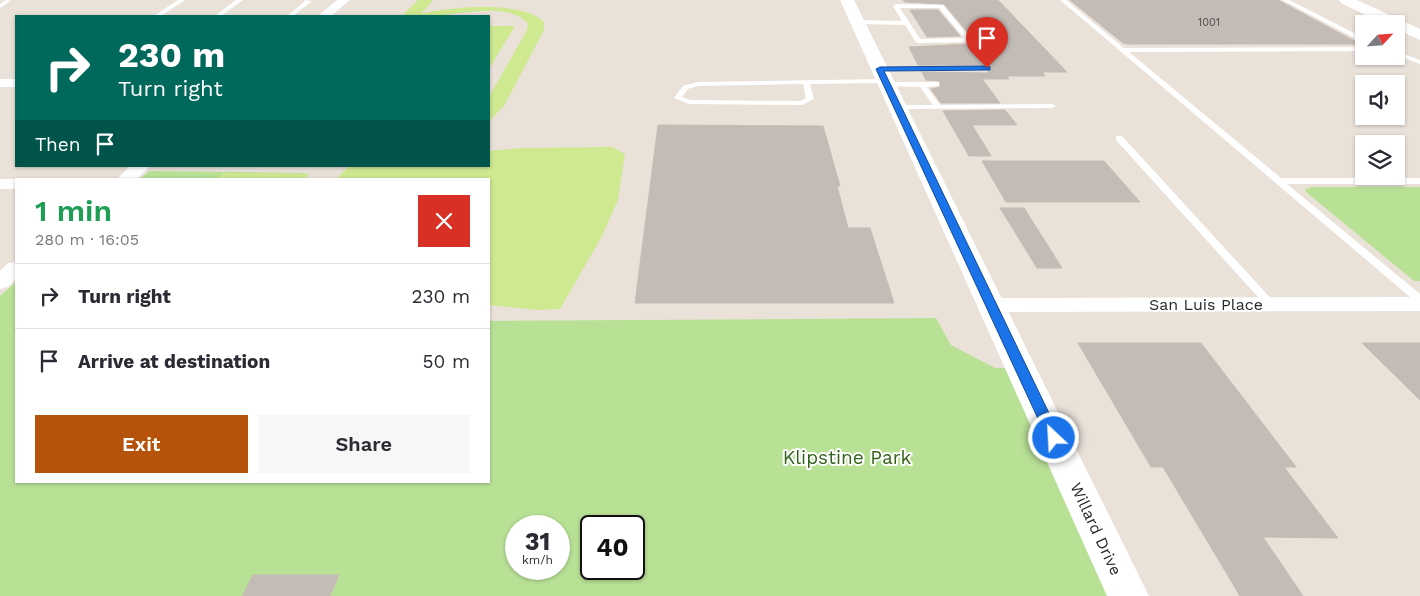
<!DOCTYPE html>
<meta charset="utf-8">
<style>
body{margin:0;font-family:"Work Sans",sans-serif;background:#f7f7f7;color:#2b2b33;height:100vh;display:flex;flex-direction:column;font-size:19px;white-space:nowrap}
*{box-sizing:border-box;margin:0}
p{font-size:16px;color:#7c7c81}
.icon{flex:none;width:28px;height:28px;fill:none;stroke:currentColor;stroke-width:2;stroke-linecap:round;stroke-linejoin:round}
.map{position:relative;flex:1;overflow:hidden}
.side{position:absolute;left:15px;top:178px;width:475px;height:305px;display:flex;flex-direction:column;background:#fff;border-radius:0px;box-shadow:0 1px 4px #0004}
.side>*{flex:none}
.top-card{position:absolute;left:15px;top:15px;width:475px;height:152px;border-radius:0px;box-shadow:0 1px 4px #0004;background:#00695c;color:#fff;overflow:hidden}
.needle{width:32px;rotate:64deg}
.fabs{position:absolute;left:1355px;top:15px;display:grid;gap:10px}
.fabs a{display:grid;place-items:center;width:50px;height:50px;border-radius:0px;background:#fff;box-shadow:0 1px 4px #0004;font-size:25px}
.speed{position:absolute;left:505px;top:515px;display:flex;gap:10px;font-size:25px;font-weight:700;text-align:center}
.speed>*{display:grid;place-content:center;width:65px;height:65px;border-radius:50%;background:#fff;box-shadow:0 1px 4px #0004;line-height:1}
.speed small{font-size:12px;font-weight:400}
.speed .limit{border:2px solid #111;border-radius:8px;background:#fff;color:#111}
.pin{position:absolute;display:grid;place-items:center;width:42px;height:42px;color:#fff;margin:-51px -21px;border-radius:50% 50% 50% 0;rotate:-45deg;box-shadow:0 0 5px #0007}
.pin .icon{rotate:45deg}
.me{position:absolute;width:55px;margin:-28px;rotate:335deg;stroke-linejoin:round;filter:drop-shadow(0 0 4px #0008)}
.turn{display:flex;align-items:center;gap:18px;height:105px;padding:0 20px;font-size:22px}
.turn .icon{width:65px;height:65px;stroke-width:2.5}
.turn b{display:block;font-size:35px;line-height:42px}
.then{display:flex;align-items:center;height:48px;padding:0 20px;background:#0003;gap:10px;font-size:19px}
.round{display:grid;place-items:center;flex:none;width:52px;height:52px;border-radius:0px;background:#f7f7f7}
.headline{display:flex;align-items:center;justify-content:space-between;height:85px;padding:0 20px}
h1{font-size:30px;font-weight:600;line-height:38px;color:#1e9e55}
.action{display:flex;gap:10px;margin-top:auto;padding:10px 20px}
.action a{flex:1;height:58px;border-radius:0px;background:#b45309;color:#fff;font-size:20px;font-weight:600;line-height:58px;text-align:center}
.action a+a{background:#f7f7f7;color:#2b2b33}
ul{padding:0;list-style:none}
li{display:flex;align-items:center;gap:15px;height:65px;padding:0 20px;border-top:1px solid #e1e1e2}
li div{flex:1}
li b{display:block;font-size:19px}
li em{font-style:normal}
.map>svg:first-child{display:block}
</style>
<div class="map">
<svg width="1420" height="596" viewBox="0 0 1420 596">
<rect width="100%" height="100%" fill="#eae1d9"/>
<path fill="#b9e196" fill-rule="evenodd" d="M 149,171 L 305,173 L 305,179 L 140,179 Z
M 1312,187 L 1420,187 L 1420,281 L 1414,281 L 1306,192 L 1305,189 Z
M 16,282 L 16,481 L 489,481 L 489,321 L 936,318 L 951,345 L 995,368 L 1021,368 L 1128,596 L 0,596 L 0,296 ZM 516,526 L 559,526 L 559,569 L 516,569 ZM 591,526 L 634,526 L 634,569 L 591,569 Z"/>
<path fill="#cfe991" d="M 418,0 L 433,0 L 421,14 C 448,7 524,0 544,22 L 544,30 L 504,106 L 489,121 L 489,97 L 527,30 L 528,24 C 510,1 458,15 434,16 C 423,17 413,16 402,16 Z
M 489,26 L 515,26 L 489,69 Z
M 612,147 L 625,154 L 618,200 L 601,238 L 560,309 L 538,310 L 489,305 L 489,179 L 336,179 L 349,166 L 489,166 L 489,151 L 521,148 Z
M 223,173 L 310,174 L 305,179 L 217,179 Z"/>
<path fill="#c3bbb6" stroke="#c5bdb3" d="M 903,0 L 998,0 L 1067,72 L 1042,72 L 1045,76 L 1007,76 L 1009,79 L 982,79 L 1000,103 L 941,103 L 931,89 L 940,87 L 940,81 L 926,80 L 922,72 L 987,73 L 992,68 L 987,65 L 918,65 L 909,47 L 969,44 L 974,40 L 944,4 L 905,2 Z
M 1070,0 L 1278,0 L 1360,44 L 1128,44 L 1123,43 Z
M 910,10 L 938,10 L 960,36 L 927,37 Z
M 1005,110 L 1017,125 L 972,125 L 991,156 L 969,156 L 943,111 Z
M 658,125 L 823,126 L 840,186 L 837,186 L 848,228 L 870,228 L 894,303 L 635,303 Z
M 982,161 L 1104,161 L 1140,202 L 1006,202 Z
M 1000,208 L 1024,208 L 1062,268 L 1037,268 Z
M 1078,343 L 1201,343 L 1296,467 L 1284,467 L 1338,538 L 1263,537 L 1303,596 L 1240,596 L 1163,467 L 1151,467 Z
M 1362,343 L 1420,343 L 1420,400 Z
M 253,575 L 339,575 L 330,596 L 242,596 Z"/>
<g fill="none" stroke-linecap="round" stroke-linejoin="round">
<path fill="#fff" fill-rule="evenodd" d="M 6,0 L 11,1 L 0,8 L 0,4 Z
M 178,0 L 185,0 L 161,16 L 154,16 Z
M 236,0 L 243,0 L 221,16 L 215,16 Z
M 304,0 L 312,1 L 293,16 L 287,16 L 305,1 Z
M 1060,0 L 1066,0 L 1124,48 L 1364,47 L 1364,51 L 1129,52 L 1281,178 L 1420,178 L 1420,184 L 1287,184 L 1420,294 L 1420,303 L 1416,302 Z
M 1282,0 L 1289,0 L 1364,38 L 1364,43 Z
M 896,4 L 943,5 L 972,40 L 969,42 L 918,43 L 916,42 L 905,25 L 858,24 L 855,22 L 858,20 L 902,21 L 893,6 ZM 900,8 L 939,8 L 964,38 L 920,39 Z
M 1396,51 L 1420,60 L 1420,64 L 1396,55 Z
M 880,67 L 987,67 L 990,69 L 987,71 L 878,70 L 877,69 Z
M 885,79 L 888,82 L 939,82 L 939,86 L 927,87 L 940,105 L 1052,104 L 1056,106 L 1052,108 L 898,109 L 895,109 L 895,105 L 933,105 L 920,87 L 887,86 L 884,83 L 810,84 L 814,99 L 802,105 L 689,104 L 674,98 L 683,86 L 698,82 ZM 803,84 L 806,98 L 801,101 L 690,100 L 682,97 L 688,89 L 698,86 Z
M 1116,136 L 1122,136 L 1274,302 L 1276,304 L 1274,306 L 1266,306 L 1116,140 Z"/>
<path fill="#fff" fill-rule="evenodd" d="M 337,0 L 350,0 L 331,16 L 318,16 Z
M 0,79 L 16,79 L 16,87 L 0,87 Z
M 130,166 L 150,166 L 137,179 L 117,179 Z
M 0,179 L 17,179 L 16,189 L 0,189 Z
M 16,262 L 16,279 L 8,287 L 0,289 L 0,271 L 8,263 Z
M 1420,297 L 1420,311 L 991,312 L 983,310 L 980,305 L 983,300 L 991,298 Z"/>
<path fill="#fff" fill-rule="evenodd" d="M 840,0 L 854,0 L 1149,596 L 1107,596 Z
M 1339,0 L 1357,0 L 1420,29 L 1420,40 L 1396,29 L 1396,24 L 1384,24 L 1341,3 Z"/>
</g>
<path fill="#1a73e8" stroke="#114b97" d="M 987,66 L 990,67 L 990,70 L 884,71 L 1061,438 L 1059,442 L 1054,443 L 1049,442 L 1047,438 L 876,69 L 880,67 Z"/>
<g text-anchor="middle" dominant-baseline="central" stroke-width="4" stroke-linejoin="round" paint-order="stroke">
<g font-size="11" fill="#4f4d4c">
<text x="1209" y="22">1001</text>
</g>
<g font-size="16" fill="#282828" stroke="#fff">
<text x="1206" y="304">San Luis Place</text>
<text transform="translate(1096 529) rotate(65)">Willard Drive</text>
</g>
<g font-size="19" fill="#33631a" stroke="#fff">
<text x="847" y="457">Klipstine Park</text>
</g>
</g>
</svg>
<div class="fabs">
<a><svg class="needle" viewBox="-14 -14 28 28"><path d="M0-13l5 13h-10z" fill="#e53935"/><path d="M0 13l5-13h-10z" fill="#7c7c81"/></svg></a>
<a><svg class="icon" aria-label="sound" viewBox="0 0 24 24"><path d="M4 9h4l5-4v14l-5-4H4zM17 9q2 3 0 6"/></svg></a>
<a><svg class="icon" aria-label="layers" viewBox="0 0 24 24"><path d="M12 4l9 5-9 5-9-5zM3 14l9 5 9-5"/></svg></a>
</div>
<div class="speed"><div>31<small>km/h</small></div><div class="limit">40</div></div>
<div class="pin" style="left:987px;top:68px;background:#d93025"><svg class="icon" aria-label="arrive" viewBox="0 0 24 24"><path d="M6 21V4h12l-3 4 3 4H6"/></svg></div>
<svg class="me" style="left:1054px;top:438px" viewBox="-20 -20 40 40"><circle r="17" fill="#1a73e8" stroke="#fff" stroke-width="3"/><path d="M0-11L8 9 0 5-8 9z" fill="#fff"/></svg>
<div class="top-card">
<div class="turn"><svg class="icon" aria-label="right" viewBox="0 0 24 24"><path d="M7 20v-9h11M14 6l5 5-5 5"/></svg><div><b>230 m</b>Turn right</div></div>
<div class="then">Then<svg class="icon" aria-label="arrive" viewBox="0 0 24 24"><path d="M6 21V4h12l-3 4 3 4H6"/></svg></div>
</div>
<section class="side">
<div class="headline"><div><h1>1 min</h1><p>280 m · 16:05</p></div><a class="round" style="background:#d93025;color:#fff"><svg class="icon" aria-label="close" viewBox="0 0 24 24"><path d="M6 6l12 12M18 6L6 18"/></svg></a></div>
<ul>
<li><svg class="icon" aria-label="right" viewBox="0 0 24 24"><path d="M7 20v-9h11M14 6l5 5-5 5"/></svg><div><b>Turn right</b></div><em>230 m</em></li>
<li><svg class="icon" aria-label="arrive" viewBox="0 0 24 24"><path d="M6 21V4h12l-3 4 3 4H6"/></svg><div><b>Arrive at destination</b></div><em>50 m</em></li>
</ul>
<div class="action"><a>Exit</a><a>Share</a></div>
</section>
</div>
